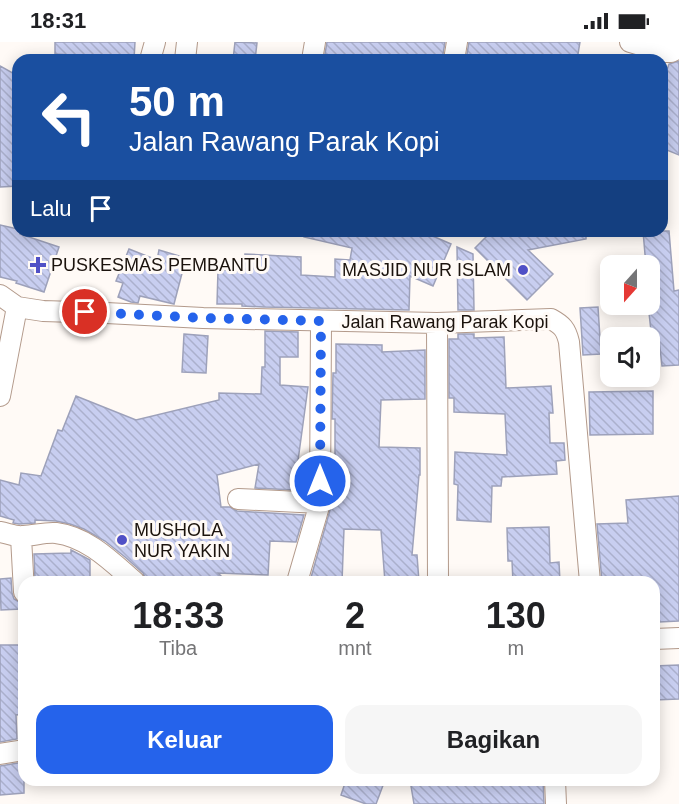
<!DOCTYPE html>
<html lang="id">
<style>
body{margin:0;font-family:Helvetica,sans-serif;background:#f6f6f6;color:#202124;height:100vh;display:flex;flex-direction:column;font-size:22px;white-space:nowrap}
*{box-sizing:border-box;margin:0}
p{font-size:20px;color:#757577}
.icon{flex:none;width:33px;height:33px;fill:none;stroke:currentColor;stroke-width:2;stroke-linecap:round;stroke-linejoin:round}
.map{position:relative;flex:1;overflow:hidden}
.sheet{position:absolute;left:18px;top:534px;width:642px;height:210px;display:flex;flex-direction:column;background:#fff;border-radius:18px;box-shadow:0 3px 15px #0003}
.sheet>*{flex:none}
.top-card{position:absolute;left:12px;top:12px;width:656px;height:183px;border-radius:18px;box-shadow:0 3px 15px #0003;background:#1a4fa0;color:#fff;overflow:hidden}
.needle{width:39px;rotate:201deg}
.controls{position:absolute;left:600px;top:213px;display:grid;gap:12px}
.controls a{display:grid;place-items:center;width:60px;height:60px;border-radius:12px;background:#fff;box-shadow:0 3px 15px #0003;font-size:30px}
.pin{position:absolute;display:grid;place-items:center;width:51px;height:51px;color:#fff;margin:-26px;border:3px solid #fff;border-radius:50%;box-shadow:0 2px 6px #0007}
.me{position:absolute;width:66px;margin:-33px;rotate:0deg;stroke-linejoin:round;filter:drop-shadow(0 0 4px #0008)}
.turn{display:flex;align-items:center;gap:21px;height:126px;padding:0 18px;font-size:27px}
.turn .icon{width:78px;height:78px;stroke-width:2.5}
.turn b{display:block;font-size:42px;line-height:51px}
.then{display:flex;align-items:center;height:57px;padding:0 18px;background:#0003;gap:12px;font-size:22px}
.eta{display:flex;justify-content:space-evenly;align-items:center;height:102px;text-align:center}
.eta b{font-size:36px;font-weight:700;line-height:42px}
.action{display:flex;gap:12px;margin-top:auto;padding:12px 18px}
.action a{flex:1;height:69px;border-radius:18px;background:#2563eb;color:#fff;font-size:24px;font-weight:700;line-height:69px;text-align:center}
.action a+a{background:#f6f6f6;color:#202124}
.status{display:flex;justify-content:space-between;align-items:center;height:42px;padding:0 30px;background:#fff;direction:ltr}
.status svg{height:16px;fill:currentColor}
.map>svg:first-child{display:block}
</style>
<div class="status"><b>18:31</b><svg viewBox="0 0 49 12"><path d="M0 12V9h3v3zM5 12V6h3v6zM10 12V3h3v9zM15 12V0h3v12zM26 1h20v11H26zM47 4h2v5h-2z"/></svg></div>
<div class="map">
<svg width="679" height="762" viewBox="0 0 679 762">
<defs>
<pattern id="building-back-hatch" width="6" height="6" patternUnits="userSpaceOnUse" patternTransform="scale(1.5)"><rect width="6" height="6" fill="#c8cef0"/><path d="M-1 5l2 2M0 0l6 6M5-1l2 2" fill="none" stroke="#abb0cd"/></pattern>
</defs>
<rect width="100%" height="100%" fill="#fffaf6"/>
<path fill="url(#building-back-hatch)" stroke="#9da1ba" stroke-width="1.5" d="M 55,0 L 135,0 L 134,17 L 55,12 Z
M 235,0 L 257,1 L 255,18 L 233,18 Z
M 327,0 L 445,0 L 442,18 L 408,18 L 392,15 L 392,18 L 324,18 Z
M 469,0 L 580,0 L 577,18 L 466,18 Z
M 679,19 L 679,113 L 662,106 L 662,42 L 669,22 Z
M 0,24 L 18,34 L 18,144 L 0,145 Z
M 0,183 L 18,187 L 18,189 L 20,189 L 20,192 L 59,205 L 44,250 L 16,241 L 17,239 L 0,235 Z
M 305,189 L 421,189 L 451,202 L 433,244 L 410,234 L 409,268 L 264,265 L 242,264 L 242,262 L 217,262 L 218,228 L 244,229 L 245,212 L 301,215 L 301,233 L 335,235 L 335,217 L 350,218 L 352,206 L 304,195 Z
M 492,189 L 586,189 L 586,197 L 528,208 L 553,232 L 527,258 L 475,206 Z
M 643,189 L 669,189 L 674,249 L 679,248 L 679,323 L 662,324 L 659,297 L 652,298 L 648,262 L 650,262 L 650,224 L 646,224 Z
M 457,205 L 473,212 L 474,268 L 458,268 Z
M 129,207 L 157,218 L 159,208 L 186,216 L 174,262 L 140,254 L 138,261 L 131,260 L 118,255 L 123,241 L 116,239 Z
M 598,265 L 601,312 L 583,313 L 580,266 Z
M 265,289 L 298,290 L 298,315 L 280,315 L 280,343 L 308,345 L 294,448 L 255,446 L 259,422 L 217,433 L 221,465 L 230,465 L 237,469 L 304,473 L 296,500 L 270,499 L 268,533 L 218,531 L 227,540 L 147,540 L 143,531 L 125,515 L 105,499 L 84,487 L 70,482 L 56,479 L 35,478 L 35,481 L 19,482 L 13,481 L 14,478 L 0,474 L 0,438 L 19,443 L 21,431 L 41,434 L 58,388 L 62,389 L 76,354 L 136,378 L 219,358 L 219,351 L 261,352 L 262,325 L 265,325 Z
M 184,292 L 208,294 L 206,331 L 182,330 Z
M 458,292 L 474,292 L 474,296 L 504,295 L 506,346 L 551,344 L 553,371 L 549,371 L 550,401 L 564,401 L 565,418 L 556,419 L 557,432 L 502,435 L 501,444 L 492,444 L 491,480 L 457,478 L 458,443 L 454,442 L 455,410 L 507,413 L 505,372 L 454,370 L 454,356 L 449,356 L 449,297 L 458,297 Z
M 336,302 L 382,303 L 382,310 L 425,308 L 425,357 L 381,358 L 379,405 L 420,406 L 420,433 L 419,433 L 412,513 L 417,513 L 419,540 L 385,540 L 381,488 L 344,487 L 342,540 L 310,539 L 332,461 L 332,425 L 335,425 L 335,377 L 332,377 L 333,331 L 336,331 Z
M 653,349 L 653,392 L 590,393 L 589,350 Z
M 679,454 L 679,579 L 659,580 L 659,565 L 654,565 L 654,540 L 602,540 L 597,482 L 628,481 L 626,458 Z
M 549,485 L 550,521 L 559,520 L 560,540 L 513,540 L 512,519 L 508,519 L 507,486 Z
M 71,508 L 90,518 L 90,536 L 35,537 L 34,512 L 71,511 Z
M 11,536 L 12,551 L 14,557 L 21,561 L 21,567 L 1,568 L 0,537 Z
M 0,603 L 24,603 L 24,672 L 16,673 L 17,697 L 0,700 Z
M 679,623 L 679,657 L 654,658 L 654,624 Z
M 24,720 L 24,751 L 0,753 L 0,724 Z
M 346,738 L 385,738 L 376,762 L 366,762 L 341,753 Z
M 410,738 L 543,738 L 544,762 L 414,762 Z"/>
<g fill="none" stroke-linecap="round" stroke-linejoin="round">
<defs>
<path id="minor" d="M 630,0 L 664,10 L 671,10 L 679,6
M 150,18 L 155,0
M 185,18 L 187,0
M 312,18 L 315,0
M 454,18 L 457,0
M 0,253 L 17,265 L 43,269 L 106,271 L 203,276 L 437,281 L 551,277 C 562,283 566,287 569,300 L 590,540
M 437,281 L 438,540
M 0,354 L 17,265
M 238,457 L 320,461
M 0,490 C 7,491 16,495 23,494 C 34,494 44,490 56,491 C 88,495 112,520 135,540
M 21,495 L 24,550
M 297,540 L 320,461 L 321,279
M 654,597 L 679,596
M 0,712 L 24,708
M 555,738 L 556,762"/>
</defs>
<use href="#minor" stroke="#b39a8b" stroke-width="22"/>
<use href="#minor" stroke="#fff" stroke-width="20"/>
</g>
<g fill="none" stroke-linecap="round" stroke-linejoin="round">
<path stroke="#2563eb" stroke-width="10" stroke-dasharray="0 18" d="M 85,270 L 203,276 L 321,279 L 320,439"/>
</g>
<g fill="#5050c6" stroke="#fffaf6" stroke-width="2">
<path d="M35 214h6v6h6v6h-6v6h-6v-6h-6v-6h6z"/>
<circle cx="523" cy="228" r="6"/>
<circle cx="122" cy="498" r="6"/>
</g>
<g text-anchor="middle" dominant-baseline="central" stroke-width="6" stroke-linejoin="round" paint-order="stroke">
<g font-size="18" fill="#1b130d" stroke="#fffaf6" text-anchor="start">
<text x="51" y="223">PUSKESMAS PEMBANTU</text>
<text x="511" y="228" text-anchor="end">MASJID NUR ISLAM</text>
<text x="134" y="488">MUSHOLA<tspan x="134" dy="21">NUR YAKIN</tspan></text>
</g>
<g font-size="18" fill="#1b130d" stroke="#fffaf6">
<text x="445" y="280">Jalan Rawang Parak Kopi</text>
</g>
</g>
</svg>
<div class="controls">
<a><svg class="needle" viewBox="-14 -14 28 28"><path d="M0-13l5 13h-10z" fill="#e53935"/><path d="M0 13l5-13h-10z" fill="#757577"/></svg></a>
<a><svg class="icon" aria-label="sound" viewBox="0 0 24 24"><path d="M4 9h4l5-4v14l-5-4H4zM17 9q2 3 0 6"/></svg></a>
</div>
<div class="pin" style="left:85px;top:270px;background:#d93025"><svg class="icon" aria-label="arrive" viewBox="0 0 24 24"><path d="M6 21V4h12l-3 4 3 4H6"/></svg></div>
<svg class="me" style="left:320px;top:439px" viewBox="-20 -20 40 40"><circle r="17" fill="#2563eb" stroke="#fff" stroke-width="3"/><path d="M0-11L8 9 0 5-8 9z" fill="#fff"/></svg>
<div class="top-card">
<div class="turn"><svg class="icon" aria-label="left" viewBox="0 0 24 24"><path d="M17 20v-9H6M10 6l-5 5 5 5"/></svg><div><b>50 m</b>Jalan Rawang Parak Kopi</div></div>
<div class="then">Lalu<svg class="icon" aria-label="arrive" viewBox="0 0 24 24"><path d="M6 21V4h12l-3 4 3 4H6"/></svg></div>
</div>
<section class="sheet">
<div class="eta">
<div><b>18:33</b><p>Tiba</p></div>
<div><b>2</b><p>mnt</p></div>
<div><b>130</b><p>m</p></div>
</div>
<div class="action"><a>Keluar</a><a>Bagikan</a></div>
</section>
</div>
